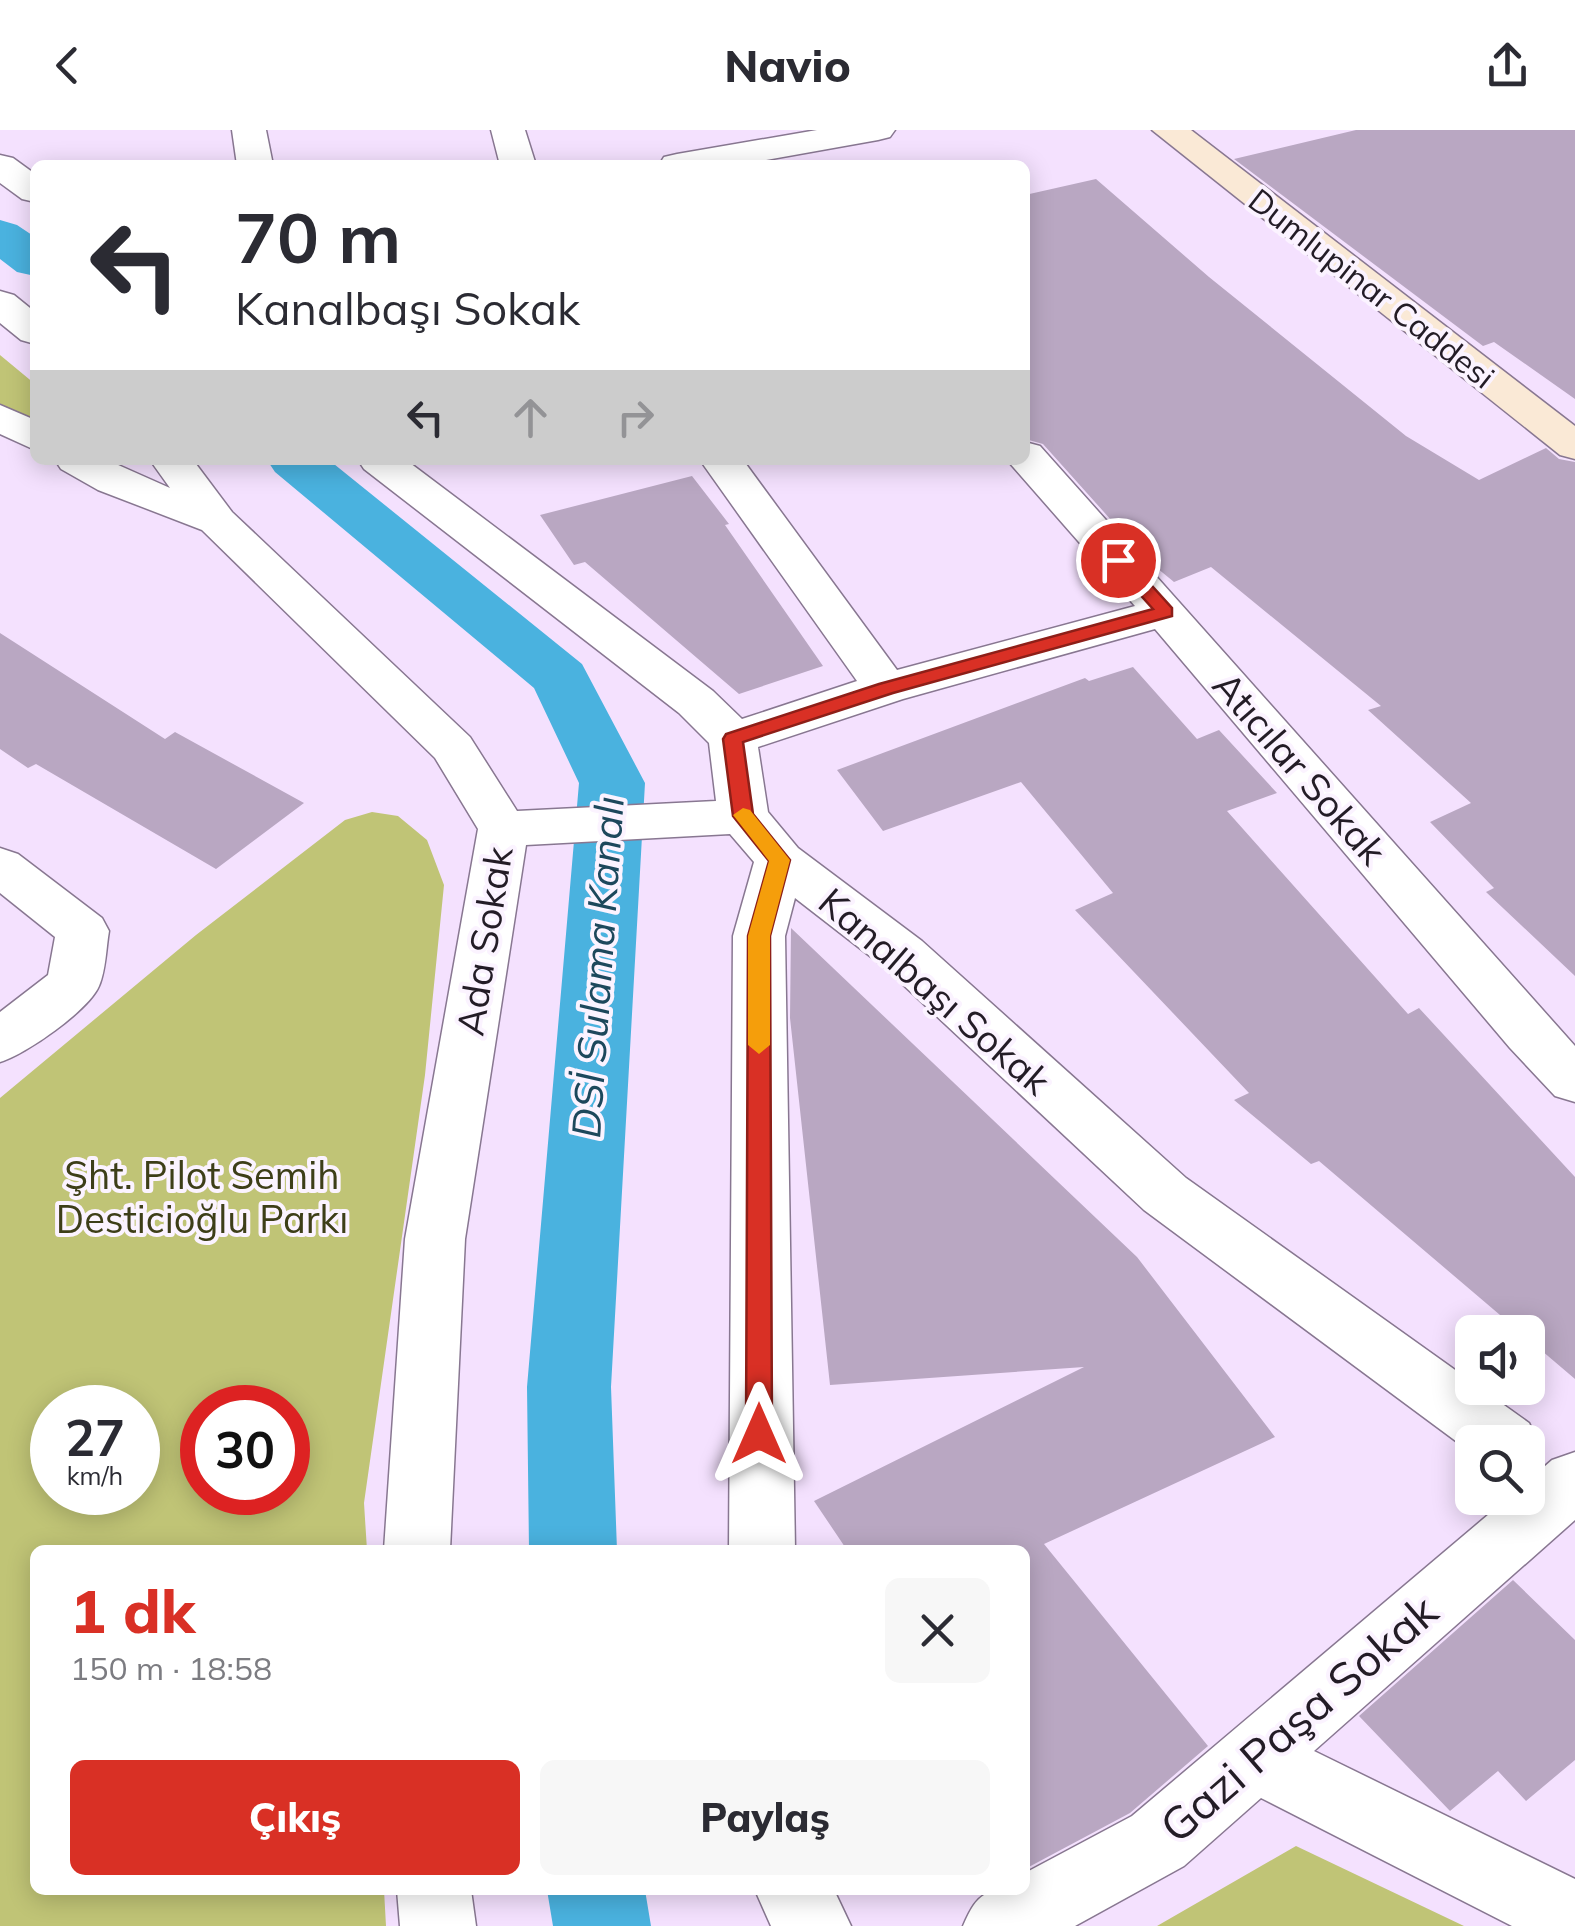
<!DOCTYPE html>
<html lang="tr">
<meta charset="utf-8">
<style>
body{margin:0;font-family:Mulish,sans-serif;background:#f7f7f7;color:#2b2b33;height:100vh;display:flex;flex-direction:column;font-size:38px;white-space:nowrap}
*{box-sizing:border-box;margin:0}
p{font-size:32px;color:#7c7c81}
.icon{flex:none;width:55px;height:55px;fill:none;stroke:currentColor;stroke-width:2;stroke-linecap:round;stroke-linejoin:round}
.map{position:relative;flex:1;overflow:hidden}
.sheet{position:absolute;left:30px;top:1415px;width:1000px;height:350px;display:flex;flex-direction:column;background:#fff;border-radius:15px;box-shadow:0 5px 25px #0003}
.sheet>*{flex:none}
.guide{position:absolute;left:30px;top:30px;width:1000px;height:305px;border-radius:15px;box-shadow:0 5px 25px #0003;background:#fff;color:#2b2b33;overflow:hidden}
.fabs{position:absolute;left:1455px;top:1185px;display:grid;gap:20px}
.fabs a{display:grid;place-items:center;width:90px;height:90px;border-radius:15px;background:#fff;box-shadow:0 5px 25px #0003;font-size:50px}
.speed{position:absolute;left:30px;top:1255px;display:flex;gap:20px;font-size:50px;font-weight:700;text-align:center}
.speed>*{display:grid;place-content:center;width:130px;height:130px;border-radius:50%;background:#fff;box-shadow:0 5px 25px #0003;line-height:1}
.speed small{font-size:25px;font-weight:400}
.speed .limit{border:15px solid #d22;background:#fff;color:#111}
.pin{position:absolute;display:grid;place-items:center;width:85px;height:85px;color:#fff;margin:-42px;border:5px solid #fff;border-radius:50%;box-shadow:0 2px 10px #0007}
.me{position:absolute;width:110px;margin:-55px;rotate:0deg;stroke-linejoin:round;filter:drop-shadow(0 0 8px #0008)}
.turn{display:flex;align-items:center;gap:35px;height:210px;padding:0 40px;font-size:45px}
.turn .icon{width:130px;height:130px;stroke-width:2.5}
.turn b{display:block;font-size:70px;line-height:85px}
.lanes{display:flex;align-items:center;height:95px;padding:0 40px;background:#0003;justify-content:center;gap:50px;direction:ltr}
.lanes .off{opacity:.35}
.round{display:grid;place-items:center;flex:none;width:105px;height:105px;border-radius:15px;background:#f7f7f7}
.headline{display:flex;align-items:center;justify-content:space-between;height:170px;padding:0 40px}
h1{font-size:60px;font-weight:800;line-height:75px;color:#d93025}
.button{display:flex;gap:20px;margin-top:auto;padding:20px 40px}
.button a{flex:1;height:115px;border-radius:15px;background:#d93025;color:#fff;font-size:40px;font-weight:800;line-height:115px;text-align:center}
.button a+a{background:#f7f7f7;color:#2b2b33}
header{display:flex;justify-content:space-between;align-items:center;height:130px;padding:0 40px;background:#fff;font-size:45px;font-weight:800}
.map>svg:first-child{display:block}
</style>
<header><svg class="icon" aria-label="back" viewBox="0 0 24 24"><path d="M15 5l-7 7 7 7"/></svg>Navio<svg class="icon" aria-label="share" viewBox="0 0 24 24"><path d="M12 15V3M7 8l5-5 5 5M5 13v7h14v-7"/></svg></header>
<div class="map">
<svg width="1575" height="1796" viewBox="0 0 1575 1796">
<rect width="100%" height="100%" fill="#f4e1fe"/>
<path fill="#c0c476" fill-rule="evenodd" d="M 0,225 L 35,254 L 35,290 L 0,277 Z
M 372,682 L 398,686 L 427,710 L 444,755 L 425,945 L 364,1373 L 367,1420 L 35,1420 L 35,1760 L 384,1760 L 386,1796 L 0,1796 L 0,968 L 196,805 L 345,690 ZM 52,1278 L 138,1278 L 138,1362 L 52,1362 ZM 202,1278 L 288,1278 L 288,1362 L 202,1362 Z
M 1296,1716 L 1464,1796 L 1157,1796 Z"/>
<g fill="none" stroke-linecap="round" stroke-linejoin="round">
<path fill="#4ab2df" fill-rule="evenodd" d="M 0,90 L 17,95 L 35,107 L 35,146 L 17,142 L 0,129 Z
M 267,330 L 329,330 L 582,534 L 645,653 L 611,1257 L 617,1420 L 529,1420 L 527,1257 L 579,653 L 534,558 L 275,342 Z
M 547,1760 L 645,1760 L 651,1796 L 553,1796 Z"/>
</g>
<path fill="#b9a7c2" d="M 1356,0 L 1575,0 L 1575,269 L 1494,212 L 1483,216 L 1234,29 Z
M 1096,49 L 1209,147 L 1406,306 L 1479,350 L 1546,318 L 1559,329 L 1575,332 L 1575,846 L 1486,762 L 1494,758 L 1430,692 L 1471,673 L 1368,580 L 1381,576 L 1211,437 L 1174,452 L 1146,429 L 1043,314 L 1025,309 L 1025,65 Z
M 692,346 L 729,394 L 725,395 L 823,536 L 739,564 L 585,432 L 574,435 L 540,385 Z
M 0,503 L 165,609 L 175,602 L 304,673 L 216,739 L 36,634 L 28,638 L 0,619 Z
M 1133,537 L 1197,609 L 1219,600 L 1277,663 L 1227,681 L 1408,884 L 1419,878 L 1575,1047 L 1575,1249 L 1528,1209 L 1528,1202 L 1520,1202 L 1319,1031 L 1311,1034 L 1234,970 L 1249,963 L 1075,780 L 1113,763 L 1021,652 L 883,701 L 837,640 L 1085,548 L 1089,551 Z
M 791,798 L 1137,1127 L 1275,1307 L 1044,1414 L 1208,1616 L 1130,1683 L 1025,1739 L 1025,1420 L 847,1420 L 814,1371 L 1084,1237 L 830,1255 L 790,888 Z
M 1513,1450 L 1575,1510 L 1575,1630 L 1526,1671 L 1498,1641 L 1450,1681 L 1359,1586 Z"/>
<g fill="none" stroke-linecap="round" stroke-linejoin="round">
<defs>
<path id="street" d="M 232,0 L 266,0 L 273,35 L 237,35 Z
M 491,0 L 525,0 L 536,35 L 500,35 Z
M 817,0 L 895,0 L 890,7 L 878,10 L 738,35 L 659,35 L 664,27 L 677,24 Z
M 0,25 L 13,28 L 35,44 L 35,72 L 22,69 L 0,53 Z
M 0,161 L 14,165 L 35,182 L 35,214 L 21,210 L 0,193 Z
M 0,275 L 35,290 L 35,320 L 0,304 Z
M 1025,312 L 1040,316 L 1575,916 L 1575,972 L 1555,966 L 1510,918 L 1155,499 L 903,569 L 758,617 L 768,682 L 798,718 L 922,811 L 1186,1048 L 1472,1252 L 1472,1258 L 1480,1258 L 1529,1293 L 1538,1312 L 1529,1331 L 1528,1312 L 1472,1312 L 1472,1323 L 1144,1080 L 884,837 L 795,768 L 785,806 L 795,1420 L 729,1420 L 733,806 L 754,732 L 730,704 L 526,715 L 465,1109 L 450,1420 L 384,1420 L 405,1109 L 478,699 L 435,628 L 202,400 L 98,360 L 61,339 L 55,330 L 107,330 L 170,358 L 150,330 L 193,330 L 232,382 L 470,607 L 517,681 L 716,671 L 709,613 L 679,583 L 364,339 L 358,330 L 406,330 L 713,561 L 742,589 L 857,551 L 700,330 L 743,330 L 897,540 L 1135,476 L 1007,330 L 1025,330 Z
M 0,718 L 18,724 L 102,788 L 109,801 C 106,818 106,840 99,856 C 89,880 25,925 0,932 L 0,882 L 48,845 L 55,807 L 0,763 Z
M 1575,1322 L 1575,1390 L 1314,1621 L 1575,1749 L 1575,1796 L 1512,1796 L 1261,1668 L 1184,1736 L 1075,1796 L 963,1796 C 979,1759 987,1760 1025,1760 L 1025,1743 L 1132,1686 L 1508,1368 L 1528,1368 L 1528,1351 L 1552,1330 Z
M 397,1760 L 471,1760 L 476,1796 L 400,1796 Z
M 755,1760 L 834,1760 L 851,1796 L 771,1796 Z"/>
<path id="secondary" d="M 1152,0 L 1191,0 L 1575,296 L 1575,329 L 1560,325 Z"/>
</defs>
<use href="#street" stroke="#887791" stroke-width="3"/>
<use href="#secondary" stroke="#887791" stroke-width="3"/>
<use href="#street" fill="#fff" fill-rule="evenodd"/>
<use href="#secondary" fill="#fae9d6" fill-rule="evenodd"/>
</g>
<path fill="#d93025" stroke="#8d1f18" stroke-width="2.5" d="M 1118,424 L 1125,426 L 1172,478 L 1172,486 L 893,563 L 743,612 L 753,684 L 790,730 L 770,806 L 772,1304 L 768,1311 L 759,1315 L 750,1311 L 746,1304 L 748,806 L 769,731 L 733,686 L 723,609 L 726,604 L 879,554 L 1153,479 L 1109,430 Z"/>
<path fill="#f59e0b" d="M 743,678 L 750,680 L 790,730 L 770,806 L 770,915 L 759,924 L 748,915 L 748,806 L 769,731 L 733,685 Z"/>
<g text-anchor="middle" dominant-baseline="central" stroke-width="8" stroke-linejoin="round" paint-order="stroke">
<g font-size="32" fill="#231c26" stroke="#fbf3ff">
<text transform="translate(1372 158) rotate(38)">Dumlupinar Caddesi</text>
</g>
<g font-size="38" fill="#231c26" stroke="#fbf3ff">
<text transform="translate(1300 638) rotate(49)">Atıcılar Sokak</text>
<text transform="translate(484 811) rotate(-81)">Ada Sokak</text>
<text transform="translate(935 861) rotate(41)">Kanalbaşı Sokak</text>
</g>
<g font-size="38" fill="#3d3e18" stroke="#fbf3ff">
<text x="202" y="1045">Şht. Pilot Semih<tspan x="202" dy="44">Desticioğlu Parkı</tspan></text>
</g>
<g font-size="40" font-style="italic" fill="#1d485c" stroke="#fbf3ff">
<text transform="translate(597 837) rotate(-86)">DSİ Sulama Kanalı</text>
</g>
<g font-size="45" fill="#231c26" stroke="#fbf3ff">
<text transform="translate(1298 1588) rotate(-41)">Gazi Paşa Sokak</text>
</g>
</g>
</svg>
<div class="fabs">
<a><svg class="icon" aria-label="sound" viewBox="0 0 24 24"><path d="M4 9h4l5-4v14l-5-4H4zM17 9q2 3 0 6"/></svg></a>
<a><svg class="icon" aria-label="search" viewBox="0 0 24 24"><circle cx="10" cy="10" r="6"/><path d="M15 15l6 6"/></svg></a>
</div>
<div class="speed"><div>27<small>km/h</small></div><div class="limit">30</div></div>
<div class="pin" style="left:1118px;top:430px;background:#d93025"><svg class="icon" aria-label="arrive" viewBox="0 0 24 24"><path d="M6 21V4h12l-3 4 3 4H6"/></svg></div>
<svg class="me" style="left:759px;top:1304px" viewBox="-20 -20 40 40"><path d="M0-17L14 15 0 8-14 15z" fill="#d93025" stroke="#fff" stroke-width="4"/></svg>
<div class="guide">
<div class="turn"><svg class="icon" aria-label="left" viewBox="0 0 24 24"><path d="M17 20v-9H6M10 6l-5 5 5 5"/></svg><div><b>70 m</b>Kanalbaşı Sokak</div></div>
<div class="lanes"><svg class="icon" aria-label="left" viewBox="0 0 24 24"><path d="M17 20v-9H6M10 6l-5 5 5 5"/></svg><svg class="icon off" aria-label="ahead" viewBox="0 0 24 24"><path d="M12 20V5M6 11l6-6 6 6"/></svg><svg class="icon off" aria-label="right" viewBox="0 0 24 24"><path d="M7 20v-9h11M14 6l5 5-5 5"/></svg></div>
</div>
<section class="sheet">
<div class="headline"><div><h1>1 dk</h1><p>150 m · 18:58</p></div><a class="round"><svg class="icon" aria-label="close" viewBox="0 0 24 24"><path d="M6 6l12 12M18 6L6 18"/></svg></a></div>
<div class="button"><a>Çıkış</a><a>Paylaş</a></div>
</section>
</div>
